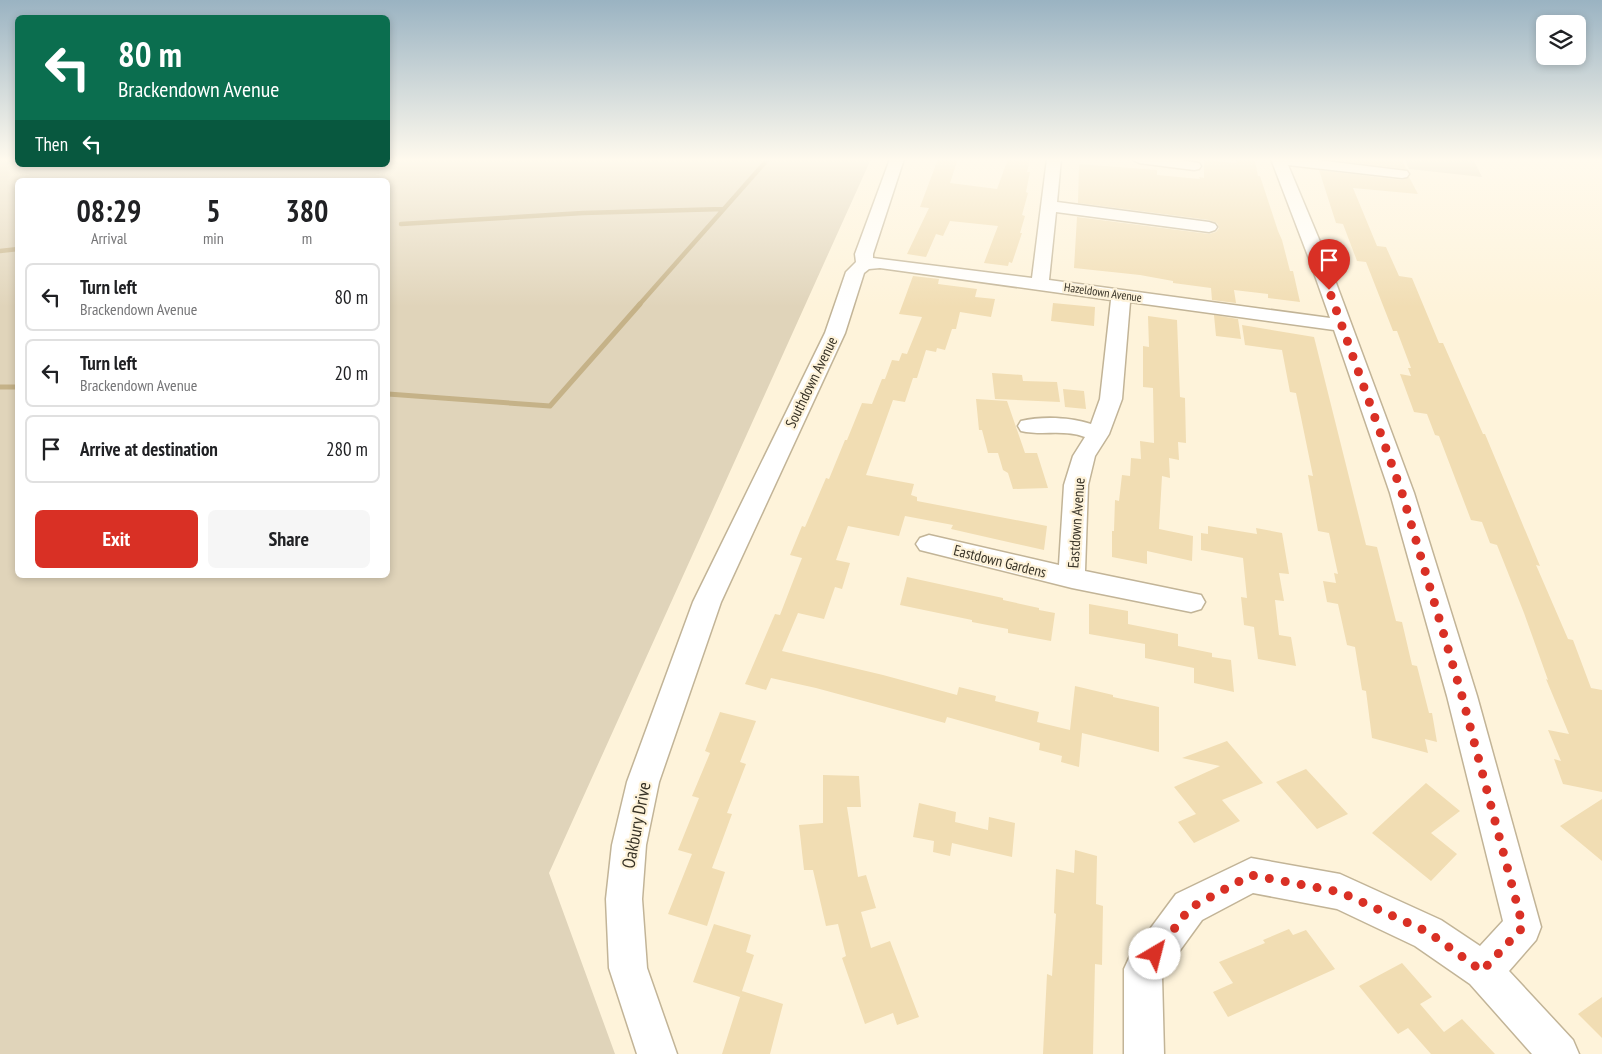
<!DOCTYPE html>
<style>
body{margin:0;font-family:"PT Sans Narrow",sans-serif;background:#f6f6f6;color:#202124;height:100vh;display:flex;flex-direction:column;font-size:19px;white-space:nowrap}
*{box-sizing:border-box;margin:0}
p{font-size:16px;color:#757577}
.icon{flex:none;width:28px;height:28px;fill:none;stroke:currentColor;stroke-width:2;stroke-linecap:round;stroke-linejoin:round}
.map{position:relative;flex:1;overflow:hidden}
.side{position:absolute;left:15px;top:178px;width:375px;height:400px;display:flex;flex-direction:column;background:#fff;border-radius:8px;box-shadow:0 2px 8px #0003}
.side>*{flex:none}
.banner{position:absolute;left:15px;top:15px;width:375px;height:152px;border-radius:8px;box-shadow:0 2px 8px #0003;background:#0b6e4f;color:#fff;overflow:hidden}
.buttons{position:absolute;left:1536px;top:15px;display:grid;gap:10px}
.buttons a{display:grid;place-items:center;width:50px;height:50px;border-radius:8px;background:#fff;box-shadow:0 2px 8px #0003;font-size:25px}
.pin{position:absolute;display:grid;place-items:center;width:42px;height:42px;color:#fff;margin:-51px -21px;border-radius:50% 50% 50% 0;rotate:-45deg;box-shadow:0 0 5px #0007}
.pin .icon{rotate:45deg}
.me{position:absolute;width:55px;margin:-28px;rotate:37deg;stroke-linejoin:round;filter:drop-shadow(0 0 4px #0008)}
.turn{display:flex;align-items:center;gap:18px;height:105px;padding:0 20px;font-size:22px}
.turn .icon{width:65px;height:65px;stroke-width:2.5}
.turn b{display:block;font-size:35px;line-height:42px}
.then{display:flex;align-items:center;height:48px;padding:0 20px;background:#0003;gap:10px;font-size:19px}
.eta{display:flex;justify-content:space-evenly;align-items:center;height:85px;text-align:center}
.eta b{font-size:30px;font-weight:800;line-height:35px}
.action{display:flex;gap:10px;margin-top:auto;padding:10px 20px}
.action a{flex:1;height:58px;border-radius:8px;background:#d93025;color:#fff;font-size:20px;font-weight:800;line-height:58px;text-align:center}
.action a+a{background:#f6f6f6;color:#202124}
ul{padding:0;list-style:none}
li{display:flex;align-items:center;gap:15px;height:68px;margin:0 10px 8px;padding:0 10px;border:2px solid #e0e0e0;border-radius:8px}
li div{flex:1}
li b{display:block;font-size:19px}
li em{font-style:normal}
.map>svg:first-child{display:block}
</style>
<div class="map">
<svg width="1602" height="1054" viewBox="0 0 1602 1054">
<rect width="100%" height="100%" fill="#fef3da"/>
<path fill="#e0d4ba" fill-rule="evenodd" d="M 0,159 L 17,159 L 18,165 L 388,165 L 388,159 L 871,159 L 549,873 L 615,1054 L 0,1054 ZM 18,180 L 388,180 L 388,575 L 18,575 Z
M 1405,159 L 1424,161 L 1424,159 L 1473,159 L 1482,177 L 1409,169 Z"/>
<g fill="none" stroke-linecap="round" stroke-linejoin="round">
<path stroke="#c5b288" stroke-width="4.5" d="M 401,224 L 583,213 L 723,209
M 0,251 L 18,249
M 639,305 L 768,159"/>
<path stroke="#c5b288" stroke-width="5" d="M 0,387 L 18,387
M 388,394 L 550,406 L 640,304"/>
</g>
<path fill="#f1ddb3" d="M 938,159 L 958,159 L 950,183 L 997,189 L 1008,159 L 1030,159 L 1027,172 L 1030,172 L 1026,192 L 1028,193 L 1022,215 L 1025,216 L 1020,233 L 1022,233 L 1012,263 L 1009,262 L 1008,266 L 984,263 L 998,226 L 950,221 L 943,236 L 936,234 L 926,257 L 907,254 L 929,208 L 920,207 Z
M 1235,159 L 1255,161 L 1258,176 L 1260,176 L 1278,231 L 1282,240 L 1290,271 L 1293,271 L 1300,302 L 1268,298 L 1268,294 L 1234,290 L 1236,303 L 1212,300 L 1211,288 L 1173,283 L 1173,281 L 1140,275 L 1074,268 L 1077,217 L 1209,234 L 1216,232 L 1219,228 L 1217,223 L 1209,220 L 1078,203 L 1079,164 L 1157,170 L 1157,175 L 1200,179 L 1199,177 L 1204,178 L 1204,160 L 1236,163 Z
M 1340,159 L 1402,159 L 1406,169 L 1340,161 Z
M 1319,170 L 1402,180 L 1409,177 L 1418,194 L 1353,188 L 1377,246 L 1386,247 L 1399,276 L 1412,278 L 1439,343 L 1443,343 L 1483,434 L 1485,434 L 1540,566 L 1536,565 L 1568,639 L 1573,640 L 1591,688 L 1602,690 L 1602,792 L 1563,784 L 1554,759 L 1561,761 L 1548,730 L 1569,734 L 1546,679 L 1548,680 L 1524,613 L 1497,545 L 1490,543 L 1482,522 L 1471,520 L 1439,436 L 1435,435 L 1427,414 L 1414,412 L 1400,374 L 1411,376 L 1408,368 L 1411,368 L 1397,331 L 1393,331 L 1366,262 L 1357,261 L 1343,224 L 1336,223 Z
M 913,276 L 939,279 L 938,284 L 977,289 L 975,297 L 995,299 L 991,317 L 960,312 L 956,329 L 952,329 L 945,350 L 937,348 L 936,352 L 926,350 L 917,378 L 913,378 L 905,402 L 893,400 L 866,475 L 914,484 L 911,495 L 917,497 L 917,501 L 1047,526 L 1044,550 L 951,529 L 953,525 L 905,516 L 899,536 L 848,526 L 836,560 L 850,563 L 842,589 L 835,587 L 824,619 L 798,613 L 782,651 L 883,675 L 957,695 L 959,687 L 996,696 L 995,701 L 1039,712 L 1037,722 L 1070,730 L 1075,686 L 1113,695 L 1113,697 L 1159,707 L 1159,752 L 1082,733 L 1079,767 L 1061,762 L 1062,756 L 1039,750 L 1040,743 L 947,717 L 945,723 L 816,688 L 771,678 L 766,690 L 745,684 L 775,614 L 780,615 L 802,558 L 790,555 L 802,526 L 805,527 L 826,478 L 829,479 L 845,440 L 847,440 L 862,403 L 872,404 L 882,379 L 885,379 L 892,360 L 899,361 L 902,353 L 907,354 L 922,317 L 899,314 Z
M 1053,303 L 1095,307 L 1094,326 L 1051,321 Z
M 1214,315 L 1238,319 L 1241,339 L 1216,336 Z
M 1148,316 L 1177,320 L 1180,397 L 1185,398 L 1186,443 L 1178,442 L 1179,460 L 1169,458 L 1170,478 L 1162,476 L 1159,529 L 1193,536 L 1192,561 L 1147,551 L 1147,564 L 1112,557 L 1112,531 L 1114,531 L 1115,500 L 1119,501 L 1122,475 L 1130,476 L 1131,458 L 1141,459 L 1140,441 L 1154,443 L 1153,388 L 1143,387 L 1143,346 L 1149,347 Z
M 1242,325 L 1314,337 L 1366,545 L 1377,547 L 1396,621 L 1402,622 L 1412,665 L 1417,666 L 1429,713 L 1432,713 L 1437,742 L 1425,739 L 1428,753 L 1372,738 L 1366,691 L 1362,690 L 1355,647 L 1347,645 L 1338,604 L 1327,602 L 1323,581 L 1336,583 L 1334,573 L 1338,574 L 1329,533 L 1318,531 L 1308,475 L 1313,476 L 1296,393 L 1290,392 L 1282,350 L 1245,345 Z
M 992,373 L 1022,375 L 1023,381 L 1057,382 L 1060,402 L 995,399 Z
M 1063,389 L 1084,391 L 1086,409 L 1065,407 Z
M 976,399 L 1007,401 L 1025,453 L 1037,453 L 1048,488 L 1013,489 L 1008,473 L 1003,470 L 998,453 L 988,453 L 982,430 L 979,430 Z
M 1208,526 L 1257,534 L 1256,528 L 1282,533 L 1289,574 L 1279,573 L 1284,601 L 1275,600 L 1279,635 L 1291,637 L 1296,666 L 1258,659 L 1254,627 L 1244,625 L 1241,597 L 1247,598 L 1243,558 L 1201,550 L 1201,533 L 1208,534 Z
M 907,577 L 1003,598 L 1003,600 L 1039,608 L 1039,610 L 1055,613 L 1051,641 L 1008,633 L 1008,629 L 972,622 L 972,620 L 900,605 Z
M 1089,604 L 1128,611 L 1128,624 L 1178,634 L 1178,646 L 1212,653 L 1212,657 L 1231,660 L 1234,692 L 1194,683 L 1194,668 L 1145,658 L 1145,644 L 1089,634 Z
M 720,712 L 756,721 L 740,762 L 746,764 L 727,813 L 732,814 L 712,868 L 725,872 L 707,926 L 668,914 L 692,854 L 678,850 L 699,798 L 692,796 L 710,753 L 705,751 Z
M 1227,741 L 1263,783 L 1222,800 L 1240,821 L 1194,843 L 1178,822 L 1196,814 L 1174,787 L 1220,766 L 1182,758 Z
M 1306,769 L 1348,814 L 1317,829 L 1276,782 Z
M 823,775 L 859,776 L 861,807 L 847,807 L 858,877 L 866,875 L 876,908 L 861,912 L 871,948 L 890,941 L 919,1017 L 897,1025 L 893,1013 L 865,1024 L 842,958 L 846,956 L 838,924 L 826,926 L 813,870 L 804,870 L 799,825 L 823,823 Z
M 1426,783 L 1460,811 L 1431,833 L 1457,854 L 1431,881 L 1372,833 Z
M 1602,799 L 1602,861 L 1560,826 Z
M 919,803 L 956,812 L 955,822 L 988,830 L 989,817 L 1015,823 L 1012,857 L 952,843 L 950,856 L 933,852 L 934,841 L 913,837 Z
M 1075,850 L 1097,856 L 1096,904 L 1103,906 L 1102,965 L 1095,964 L 1093,1054 L 1043,1054 L 1047,974 L 1052,976 L 1056,914 L 1054,913 L 1056,869 L 1074,873 Z
M 714,924 L 751,935 L 746,952 L 754,955 L 740,997 L 693,982 Z
M 1289,929 L 1293,935 L 1306,930 L 1335,969 L 1228,1017 L 1213,992 L 1233,983 L 1219,962 L 1265,943 L 1263,940 Z
M 1402,963 L 1432,997 L 1420,1004 L 1444,1032 L 1462,1019 L 1495,1054 L 1431,1054 L 1408,1028 L 1398,1034 L 1359,986 Z
M 742,991 L 783,1004 L 770,1054 L 722,1054 Z
M 1602,997 L 1602,1038 L 1578,1014 Z"/>
<g fill="none" stroke-linecap="round" stroke-linejoin="round">
<defs>
<path id="minor" d="M 890,159 L 904,159 L 873,254 L 873,258 L 1032,278 L 1047,159 L 1061,159 L 1057,202 L 1209,222 L 1215,224 L 1217,227 L 1215,230 L 1209,232 L 1056,212 L 1049,280 L 1330,318 L 1308,256 L 1271,159 L 1309,159 L 1407,171 L 1409,174 L 1407,177 L 1402,178 L 1288,165 L 1326,256 L 1414,493 L 1477,696 L 1541,927 L 1536,940 L 1509,971 L 1573,1040 L 1579,1054 L 1532,1054 L 1470,984 L 1415,946 L 1337,909 L 1253,893 L 1202,920 L 1162,975 L 1164,1054 L 1124,1054 L 1124,969 L 1130,956 L 1176,894 L 1251,858 L 1340,874 L 1441,920 L 1480,946 L 1503,921 L 1447,696 L 1390,493 L 1334,330 L 1130,302 L 1122,399 L 1109,434 L 1095,456 L 1088,485 L 1085,571 L 1201,595 L 1205,602 L 1201,609 L 1191,612 L 1072,588 L 920,550 L 916,544 L 920,538 L 929,535 L 1059,565 L 1064,485 L 1073,456 L 1085,437 C 1064,429 1042,436 1021,431 L 1018,426 L 1021,421 C 1042,416 1071,417 1091,424 L 1100,399 L 1111,300 L 880,268 L 869,269 L 864,273 L 845,333 L 721,602 L 659,782 L 646,845 L 642,899 L 647,968 L 677,1054 L 637,1054 L 609,968 L 606,899 L 612,845 L 627,782 L 693,602 L 825,333 L 846,272 L 856,262 L 855,254 Z
M 1132,159 L 1174,159 L 1199,163 L 1201,166 L 1199,169 L 1194,170 L 1139,163 Z"/>
</defs>
<use href="#minor" stroke="#c2b497" stroke-width="3"/>
<use href="#minor" fill="#fff" fill-rule="evenodd"/>
</g>
<linearGradient id="sky" x2="0" y2="1"><stop stop-color="#9ab3c2"/><stop offset="0.52" stop-color="#fffaee"/><stop offset="1" stop-color="#fffaee" stop-opacity="0"/></linearGradient>
<rect width="1602" height="307" fill="url(#sky)"/>
<g fill="none" stroke-linecap="round" stroke-linejoin="round">
<path stroke="#d93025" stroke-width="9" stroke-dasharray="0 16.2" d="M 1155,954 L 1190,908 L 1251,875 L 1340,892 L 1428,932 L 1482,971 L 1523,927 L 1462,696 L 1402,493 L 1329,290"/>
</g>
<g text-anchor="middle" dominant-baseline="central" stroke-width="4.5" stroke-linejoin="round" paint-order="stroke">
<g font-size="12" fill="#373226" stroke="#fef3da">
<text transform="translate(1103 292) rotate(8)">Hazeldown Avenue</text>
</g>
<g font-size="15" fill="#373226" stroke="#fef3da">
<text transform="translate(811 382) rotate(-64)">Southdown Avenue</text>
<text transform="translate(1076 523) rotate(-86)">Eastdown Avenue</text>
<text transform="translate(1000 561) rotate(14)">Eastdown Gardens</text>
</g>
<g font-size="18" fill="#373226" stroke="#fef3da">
<text transform="translate(636 825) rotate(-79)">Oakbury Drive</text>
</g>
</g>
</svg>
<div class="buttons">
<a><svg class="icon" aria-label="layers" viewBox="0 0 24 24"><path d="M12 4l9 5-9 5-9-5zM3 14l9 5 9-5"/></svg></a>
</div>
<div class="pin" style="left:1329px;top:290px;background:#d93025"><svg class="icon" aria-label="arrive" viewBox="0 0 24 24"><path d="M6 21V4h12l-3 4 3 4H6"/></svg></div>
<svg class="me" style="left:1155px;top:954px" viewBox="-20 -20 40 40"><circle r="19" fill="#fff"/><path d="M0-13L10 11 0 6-10 11z" fill="#d93025"/></svg>
<div class="banner">
<div class="turn"><svg class="icon" aria-label="left" viewBox="0 0 24 24"><path d="M17 20v-9H6M10 6l-5 5 5 5"/></svg><div><b>80 m</b>Brackendown Avenue</div></div>
<div class="then">Then<svg class="icon" aria-label="left" viewBox="0 0 24 24"><path d="M17 20v-9H6M10 6l-5 5 5 5"/></svg></div>
</div>
<section class="side">
<div class="eta">
<div><b>08:29</b><p>Arrival</p></div>
<div><b>5</b><p>min</p></div>
<div><b>380</b><p>m</p></div>
</div>
<ul>
<li><svg class="icon" aria-label="left" viewBox="0 0 24 24"><path d="M17 20v-9H6M10 6l-5 5 5 5"/></svg><div><b>Turn left</b><p>Brackendown Avenue</p></div><em>80 m</em></li>
<li><svg class="icon" aria-label="left" viewBox="0 0 24 24"><path d="M17 20v-9H6M10 6l-5 5 5 5"/></svg><div><b>Turn left</b><p>Brackendown Avenue</p></div><em>20 m</em></li>
<li><svg class="icon" aria-label="arrive" viewBox="0 0 24 24"><path d="M6 21V4h12l-3 4 3 4H6"/></svg><div><b>Arrive at destination</b></div><em>280 m</em></li>
</ul>
<div class="action"><a>Exit</a><a>Share</a></div>
</section>
</div>
